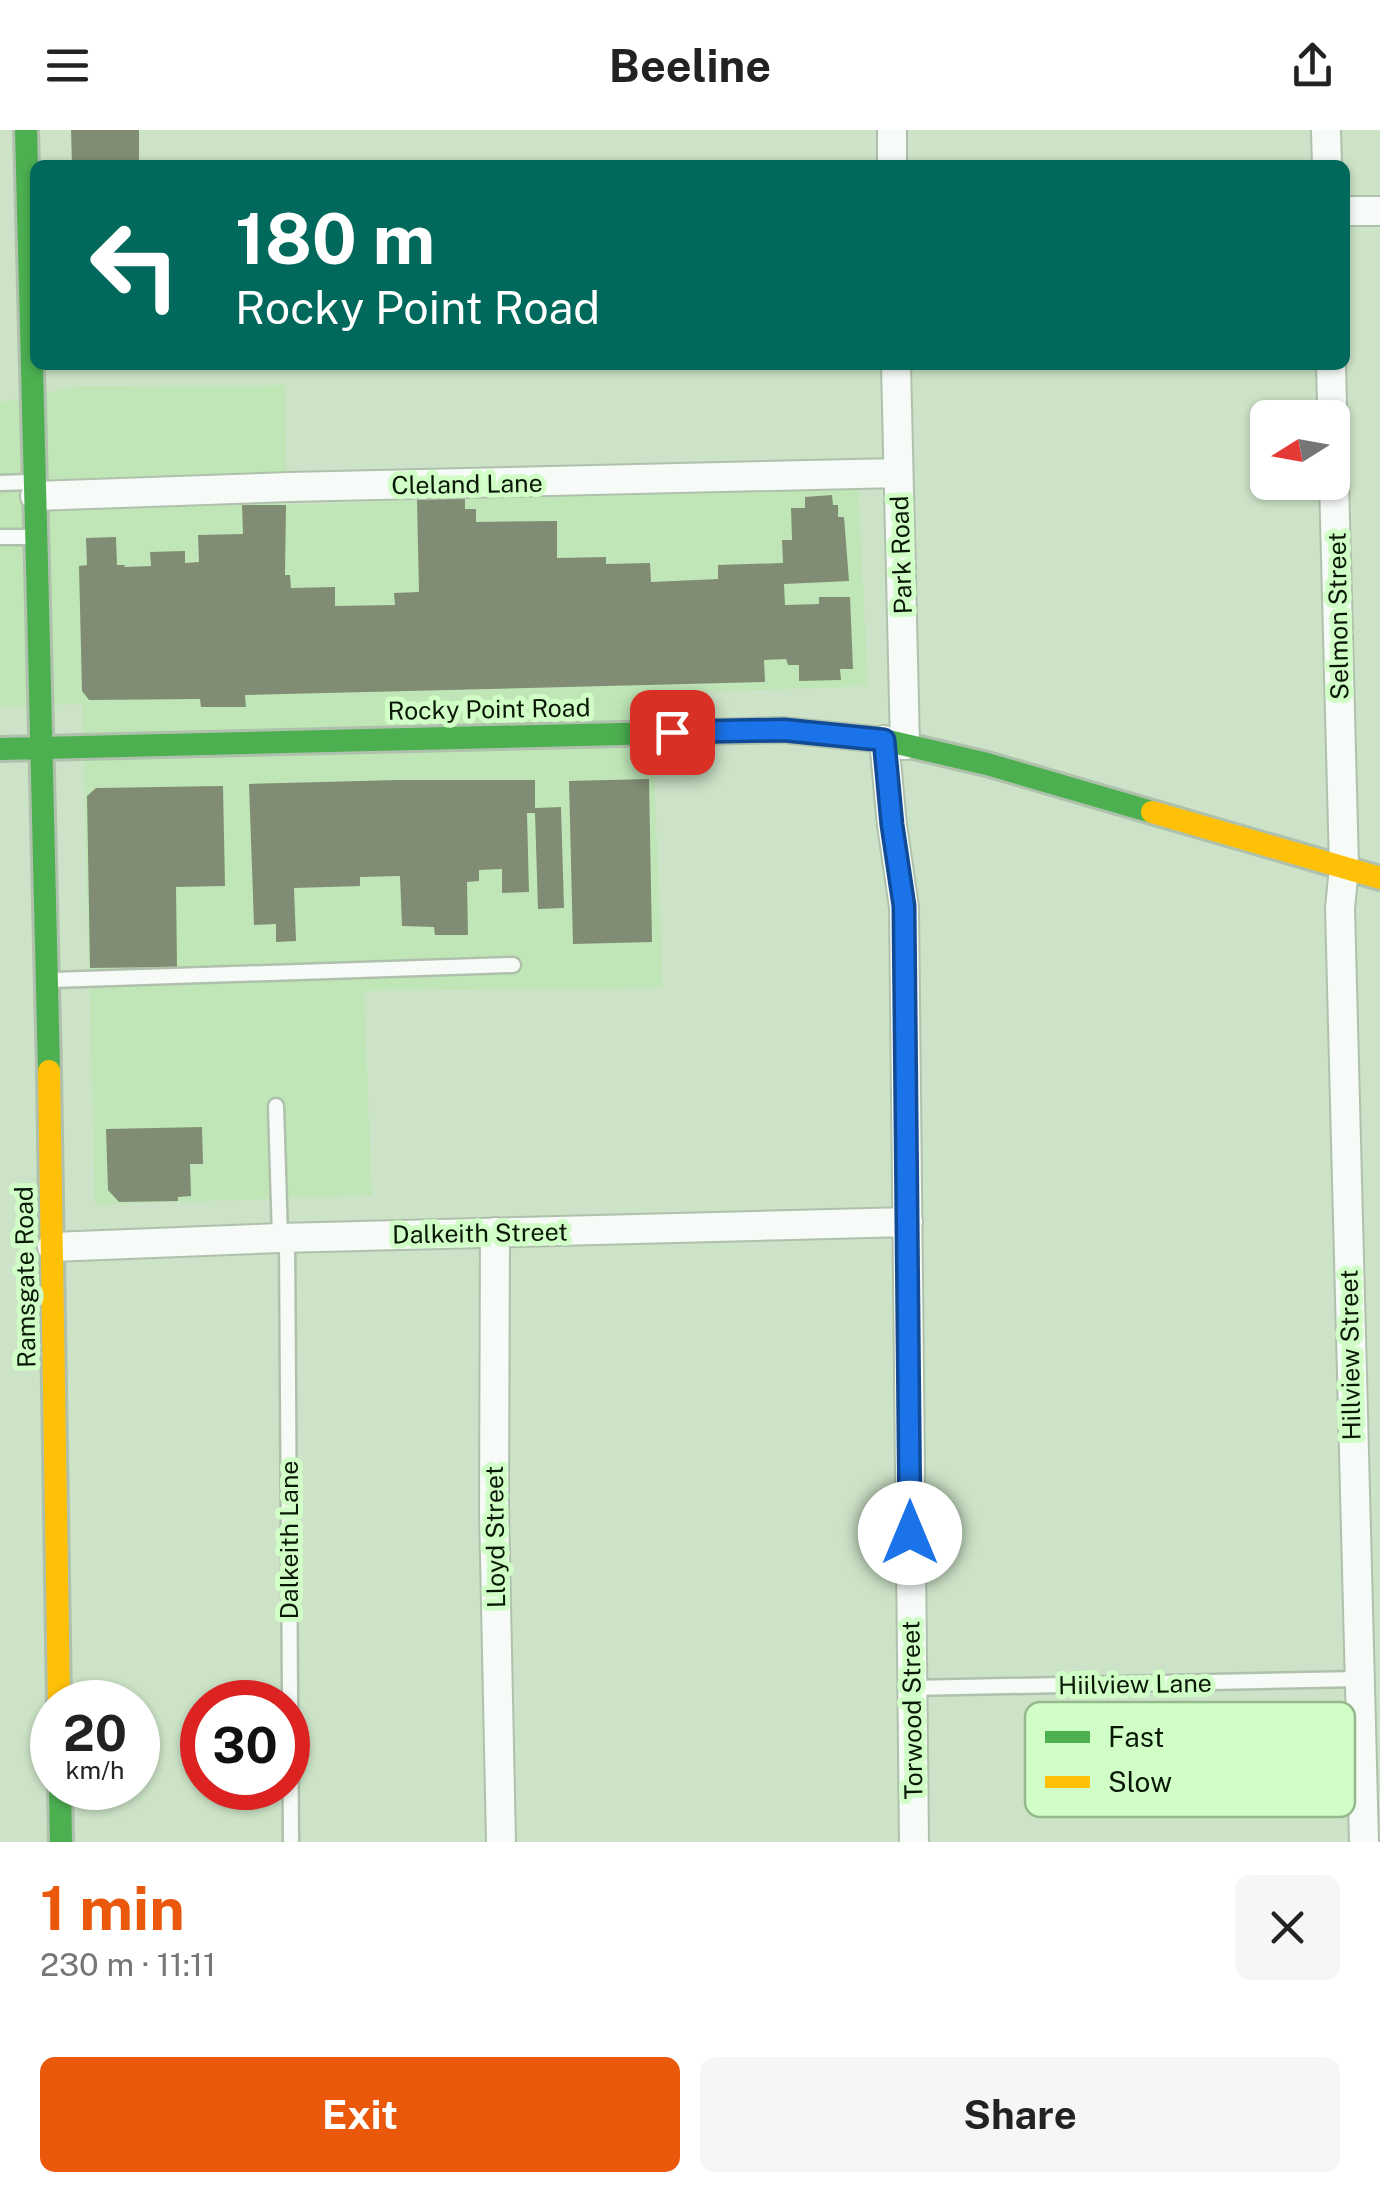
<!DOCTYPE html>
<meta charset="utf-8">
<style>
body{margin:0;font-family:"Public Sans",sans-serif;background:#f6f6f6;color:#222;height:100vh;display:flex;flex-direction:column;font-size:38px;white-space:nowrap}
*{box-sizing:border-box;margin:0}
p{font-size:32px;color:#767676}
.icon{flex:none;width:55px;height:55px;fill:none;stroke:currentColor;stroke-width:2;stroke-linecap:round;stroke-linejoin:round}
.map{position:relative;height:1712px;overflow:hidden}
.drawer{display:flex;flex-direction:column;background:#fff;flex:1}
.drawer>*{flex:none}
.guide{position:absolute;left:30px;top:30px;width:1320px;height:210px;border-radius:15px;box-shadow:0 2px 8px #0004;background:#00695c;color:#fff;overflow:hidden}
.needle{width:65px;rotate:259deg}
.buttons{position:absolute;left:1250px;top:270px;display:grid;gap:20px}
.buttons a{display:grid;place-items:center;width:100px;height:100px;border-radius:15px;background:#fff;box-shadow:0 2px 8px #0004;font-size:50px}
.speed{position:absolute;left:30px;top:1550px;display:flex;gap:20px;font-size:50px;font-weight:700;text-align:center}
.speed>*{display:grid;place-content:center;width:130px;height:130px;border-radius:50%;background:#fff;box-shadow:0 2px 8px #0004;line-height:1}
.speed small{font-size:25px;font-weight:400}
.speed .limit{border:15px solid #d22;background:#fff;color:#111}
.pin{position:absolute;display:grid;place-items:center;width:85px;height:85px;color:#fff;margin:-42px;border-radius:20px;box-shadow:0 5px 15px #0006}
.me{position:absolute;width:110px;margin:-55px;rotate:0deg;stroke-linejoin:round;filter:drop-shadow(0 0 8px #0008)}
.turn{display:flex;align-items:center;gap:35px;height:210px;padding:0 40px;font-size:45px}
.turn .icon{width:130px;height:130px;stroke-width:2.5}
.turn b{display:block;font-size:70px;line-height:85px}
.round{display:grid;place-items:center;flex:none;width:105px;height:105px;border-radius:15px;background:#f6f6f6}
.summary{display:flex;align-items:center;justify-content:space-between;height:170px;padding:0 40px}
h1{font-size:60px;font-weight:700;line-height:75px;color:#ea580c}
.action{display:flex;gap:20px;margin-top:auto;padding:20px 40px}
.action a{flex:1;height:115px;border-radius:15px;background:#ea580c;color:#fff;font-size:40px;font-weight:700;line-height:115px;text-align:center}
.action a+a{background:#f6f6f6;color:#222}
header{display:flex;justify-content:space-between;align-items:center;height:130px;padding:0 40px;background:#fff;font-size:45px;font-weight:700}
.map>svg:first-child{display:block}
</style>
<header><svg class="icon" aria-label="menu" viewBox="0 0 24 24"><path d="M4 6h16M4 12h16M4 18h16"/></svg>Beeline<svg class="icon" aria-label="share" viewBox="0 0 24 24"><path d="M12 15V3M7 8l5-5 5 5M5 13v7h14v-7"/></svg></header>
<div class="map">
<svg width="1380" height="1712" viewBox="0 0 1380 1712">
<rect width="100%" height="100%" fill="#cce3c7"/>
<path fill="#c0e6b8" d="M 285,255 L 287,375 L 858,355 L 868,556 L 651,564 L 663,858 L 364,861 L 372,1065 L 95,1075 L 82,574 L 0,577 L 0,272 L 78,256 Z"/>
<path fill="#808d74" d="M 71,0 L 139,0 L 139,35 L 72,35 Z
M 832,365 L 833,375 L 838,375 L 838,387 L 844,387 L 849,451 L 784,454 L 785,475 L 819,474 L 819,467 L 850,467 L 853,539 L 840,539 L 841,550 L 799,551 L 799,535 L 788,535 L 786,529 L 764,530 L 765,552 L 245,565 L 246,577 L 201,577 L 200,569 L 89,570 L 82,561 L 79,436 L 87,435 L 86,408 L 116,407 L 117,435 L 125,435 L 124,437 L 151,436 L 150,422 L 185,421 L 185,433 L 199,432 L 198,405 L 243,404 L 242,375 L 286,375 L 285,445 L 290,445 L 291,458 L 335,457 L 335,476 L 395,475 L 394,463 L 419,462 L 417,369 L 465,368 L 465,379 L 476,379 L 476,392 L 557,391 L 557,428 L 606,427 L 606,434 L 650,433 L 651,452 L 718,449 L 718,435 L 783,433 L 782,410 L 792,410 L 791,378 L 805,378 L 805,367 Z
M 649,649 L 652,812 L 573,814 L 569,651 Z
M 398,650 L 535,650 L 535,678 L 561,677 L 564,778 L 538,779 L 535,683 L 527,683 L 529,762 L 502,763 L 502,739 L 479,740 L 479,751 L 467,752 L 468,805 L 435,805 L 434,797 L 402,796 L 400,746 L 360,747 L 360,756 L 294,758 L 296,811 L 276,812 L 276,794 L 254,795 L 249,654 Z
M 223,656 L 225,756 L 176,757 L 177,837 L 90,838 L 87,666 L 96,658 Z
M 202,997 L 203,1034 L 190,1034 L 191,1066 L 178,1067 L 178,1071 L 119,1072 L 108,1060 L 106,999 Z"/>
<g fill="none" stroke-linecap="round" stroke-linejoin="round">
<defs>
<path id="lane" d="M 0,353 L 29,352
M 0,407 L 30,407
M 52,850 L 513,835
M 276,976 L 280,1108
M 287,1108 L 291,1712
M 911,1558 L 1358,1549"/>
<path id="street" d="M 892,0 L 892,35
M 1326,0 L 1327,35
M 1345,81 L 1380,81
M 896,235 L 905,615
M 1331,235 L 1344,737 L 1340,778 L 1364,1712
M 35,366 L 289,357 L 898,343
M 884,610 L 892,695 L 904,777 L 914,1712
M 495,1102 L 494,1379 L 501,1712
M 52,1117 L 280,1108 L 908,1092"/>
<path id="fast" d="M 26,0 C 33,314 43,627 49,941
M 0,619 L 783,600 L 884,610 L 987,634 L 1152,682
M 60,1658 L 61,1712"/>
<path id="slow" d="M 1152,682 L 1380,748
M 49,941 L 59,1572"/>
</defs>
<use href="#lane" stroke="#afc1ac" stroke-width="19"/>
<use href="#street" stroke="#afc1ac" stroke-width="32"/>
<use href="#fast" stroke="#afc1ac" stroke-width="28"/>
<use href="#slow" stroke="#afc1ac" stroke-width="28"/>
<use href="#lane" stroke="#f7fbf7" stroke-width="14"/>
<use href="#street" stroke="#f7fbf7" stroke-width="28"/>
<use href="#fast" stroke="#4caf50" stroke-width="22"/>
<use href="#slow" stroke="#ffc107" stroke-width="22"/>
</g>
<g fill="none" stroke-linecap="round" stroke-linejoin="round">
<defs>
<path id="route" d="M 672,602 L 784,600 L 884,610 L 892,695 L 904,776 L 910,1403"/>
</defs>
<use href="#route" stroke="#114b97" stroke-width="25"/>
<use href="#route" stroke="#1a73e8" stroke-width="18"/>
</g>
<g text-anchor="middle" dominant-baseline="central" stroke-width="10" stroke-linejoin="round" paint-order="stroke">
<g font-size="25" fill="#091906" stroke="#d1fdc7">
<text transform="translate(467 354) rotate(-1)">Cleland Lane</text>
<text transform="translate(901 425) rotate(-92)">Park Road</text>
<text transform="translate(1338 486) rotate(-91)">Selmon Street</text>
<text transform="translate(489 579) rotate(-1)">Rocky Point Road</text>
<text transform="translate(480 1103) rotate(-1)">Dalkeith Street</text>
<text transform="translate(25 1147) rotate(-91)">Ramsgate Road</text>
<text transform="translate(1350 1225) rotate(-91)">Hillview Street</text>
<text transform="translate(495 1407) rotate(-91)">Lloyd Street</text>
<text transform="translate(289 1410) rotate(-90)">Dalkeith Lane</text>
<text transform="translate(1135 1554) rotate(-1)">Hiilview Lane</text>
<text transform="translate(912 1580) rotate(-91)">Torwood Street</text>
</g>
</g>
<rect x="1025" y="1572" width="330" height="115" rx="15" fill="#d1fdc7" stroke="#95b98d" stroke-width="2.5"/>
<rect x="1045" y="1601" width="45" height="12" fill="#4caf50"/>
<rect x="1045" y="1646" width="45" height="12" fill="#ffc107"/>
<g font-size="28" fill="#091906">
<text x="1108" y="1617">Fast</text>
<text x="1108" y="1662">Slow</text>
</g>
</svg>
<div class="buttons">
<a><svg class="needle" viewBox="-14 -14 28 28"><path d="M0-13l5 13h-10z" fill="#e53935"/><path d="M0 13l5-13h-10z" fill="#767676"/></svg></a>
</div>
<div class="speed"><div>20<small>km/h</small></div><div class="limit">30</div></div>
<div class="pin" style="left:672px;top:602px;background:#d93025"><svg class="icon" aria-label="arrive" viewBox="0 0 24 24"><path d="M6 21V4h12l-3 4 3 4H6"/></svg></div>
<svg class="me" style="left:910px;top:1403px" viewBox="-20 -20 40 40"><circle r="19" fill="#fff"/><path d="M0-13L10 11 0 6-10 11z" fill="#1a73e8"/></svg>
<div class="guide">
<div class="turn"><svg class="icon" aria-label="left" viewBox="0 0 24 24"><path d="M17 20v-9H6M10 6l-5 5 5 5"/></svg><div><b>180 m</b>Rocky Point Road</div></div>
</div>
</div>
<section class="drawer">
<div class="summary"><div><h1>1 min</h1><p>230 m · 11:11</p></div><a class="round"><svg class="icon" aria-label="close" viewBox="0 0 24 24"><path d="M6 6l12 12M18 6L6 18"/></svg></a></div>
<div class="action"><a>Exit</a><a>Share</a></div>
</section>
